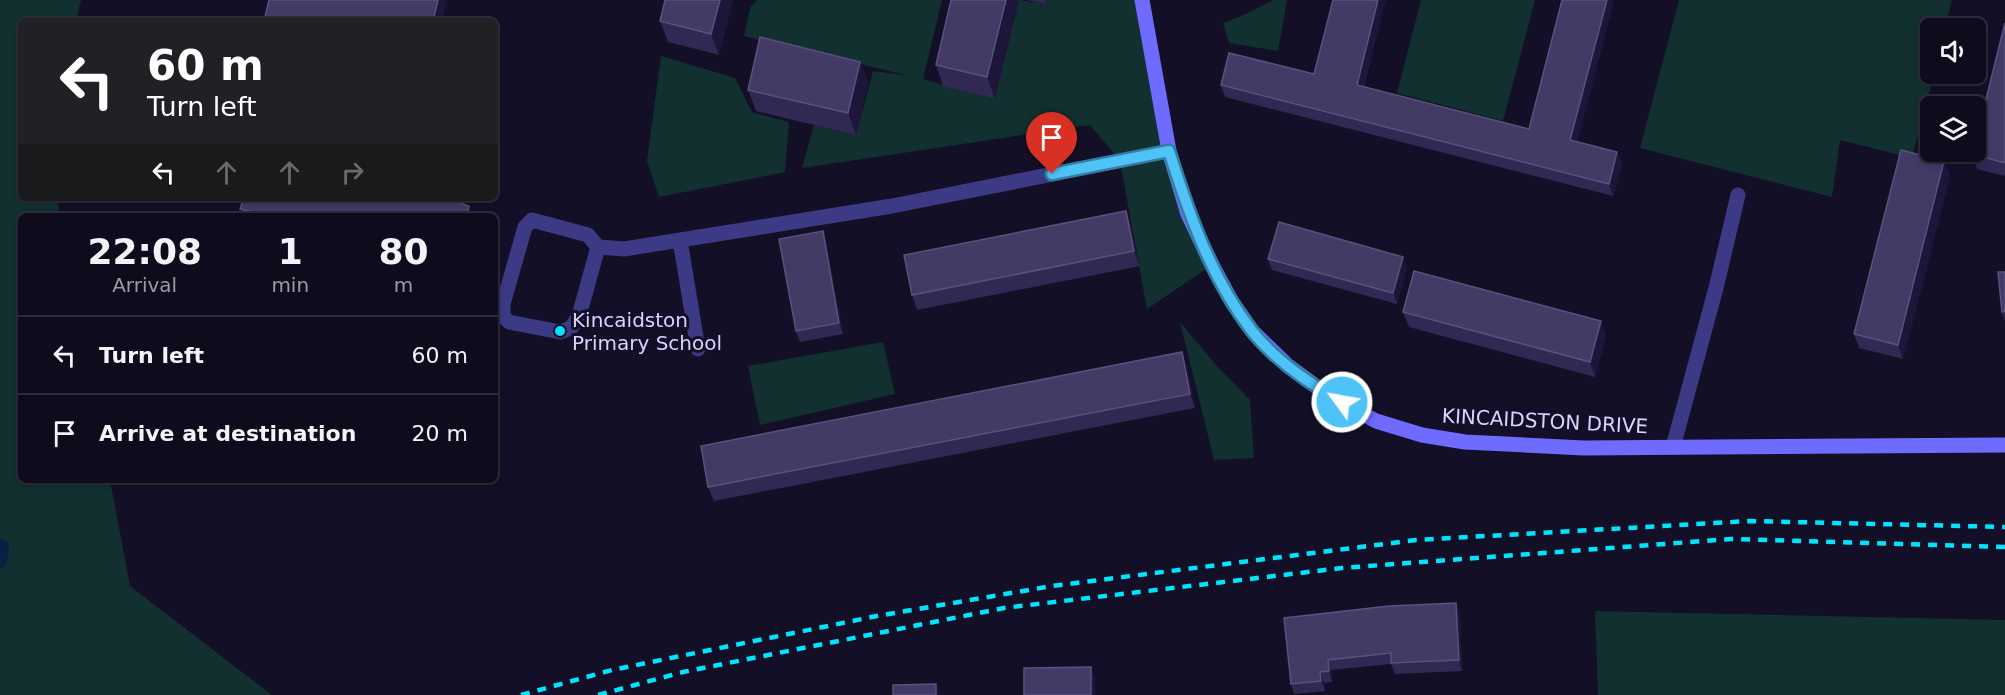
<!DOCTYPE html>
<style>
body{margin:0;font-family:"DejaVu Sans",sans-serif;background:#1c1929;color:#f1f3f6;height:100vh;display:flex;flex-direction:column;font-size:22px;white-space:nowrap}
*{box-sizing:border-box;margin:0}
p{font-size:20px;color:#9b9ba3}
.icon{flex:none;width:33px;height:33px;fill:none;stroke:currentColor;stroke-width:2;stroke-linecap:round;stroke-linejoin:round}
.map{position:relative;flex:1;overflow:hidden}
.panel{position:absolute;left:18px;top:213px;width:480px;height:270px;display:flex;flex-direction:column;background:#0e0b1c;border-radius:9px;box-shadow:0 3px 9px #0003,0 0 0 2px #2e2b3b}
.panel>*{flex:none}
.banner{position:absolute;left:18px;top:18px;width:480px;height:183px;border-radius:9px;box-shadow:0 3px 9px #0003,0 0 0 2px #2e2b3b;background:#202124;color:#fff;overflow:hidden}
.tools{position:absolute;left:1920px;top:18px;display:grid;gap:12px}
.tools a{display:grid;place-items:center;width:66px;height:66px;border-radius:9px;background:#0e0b1c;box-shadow:0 3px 9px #0003,0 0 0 2px #2e2b3b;font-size:30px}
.pin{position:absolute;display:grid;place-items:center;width:51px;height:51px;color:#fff;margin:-62px -26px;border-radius:50% 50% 50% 0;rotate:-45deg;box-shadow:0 0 6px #0007}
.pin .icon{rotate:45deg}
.me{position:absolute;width:66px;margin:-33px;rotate:302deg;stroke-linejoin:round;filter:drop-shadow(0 0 4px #0008)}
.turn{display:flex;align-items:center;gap:21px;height:126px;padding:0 30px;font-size:27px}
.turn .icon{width:78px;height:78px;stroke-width:2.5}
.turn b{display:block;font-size:42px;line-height:51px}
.lanes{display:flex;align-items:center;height:57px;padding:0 30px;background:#0003;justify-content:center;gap:30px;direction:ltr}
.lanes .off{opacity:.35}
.eta{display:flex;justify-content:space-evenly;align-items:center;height:102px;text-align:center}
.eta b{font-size:36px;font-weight:700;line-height:42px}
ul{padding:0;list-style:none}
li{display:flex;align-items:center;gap:18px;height:78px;padding:0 30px;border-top:2px solid #2e2b3b}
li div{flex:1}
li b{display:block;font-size:22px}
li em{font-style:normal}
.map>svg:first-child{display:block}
</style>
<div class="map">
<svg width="2005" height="695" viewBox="0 0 2005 695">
<rect width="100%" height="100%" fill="#130f26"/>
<path fill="#12302f" d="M 0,0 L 81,0 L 76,21 L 21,21 L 21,198 L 57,198 L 60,216 L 21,216 L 21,480 L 110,480 L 130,586 L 272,695 L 0,695 Z
M 757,0 L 942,0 L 923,79 L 994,99 L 1019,0 L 1045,4 L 1046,0 L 1142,0 L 1167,135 L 1212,265 L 1147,309 L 1120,161 L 1090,125 L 802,168 L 814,125 L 856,135 L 873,71 L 910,76 L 744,36 L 750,8 Z
M 1273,0 L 1287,0 L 1278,51 L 1229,43 L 1223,23 L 1246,14 Z
M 1421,0 L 1535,0 L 1503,121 L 1397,93 Z
M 1679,0 L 1952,0 L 1945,28 L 1930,28 L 1930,74 L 1934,74 L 1912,158 L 1840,140 L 1832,197 L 1640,148 Z
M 661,56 L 735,78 L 752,112 L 789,122 L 785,172 L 659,197 L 647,161 Z
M 1180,322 L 1217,366 L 1250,400 L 1254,458 L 1214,460 Z
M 883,342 L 895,394 L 760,425 L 748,366 Z
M 1595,611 L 2005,620 L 2005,695 L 1598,695 Z"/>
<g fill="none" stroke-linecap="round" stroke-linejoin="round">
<path stroke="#0a1f44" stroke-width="10" d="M 0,543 L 4,545 L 3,558 L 0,563"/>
<path stroke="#3d3a85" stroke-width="15" d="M 680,240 L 698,349
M 598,247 L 579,316 L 571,328 L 560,332 L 509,322 L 503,316 L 503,304 L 525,227 L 532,220 L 588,235 L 598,247 L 624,249 L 892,206 L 1169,151
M 1673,447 L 1716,288 L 1738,195"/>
<path stroke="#6f6bff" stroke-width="15" d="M 1142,0 L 1169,151 L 1188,214 L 1212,265 L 1232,302 L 1253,332 L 1287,365 L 1325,393 L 1376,421 L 1422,435 L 1465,442 L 1584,448 L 2005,445"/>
<path stroke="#00e5ff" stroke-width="4.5" stroke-dasharray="9 8" stroke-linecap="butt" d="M 521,695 L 612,670 L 877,616 L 1052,586 L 1416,540 L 1750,521 L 2005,527
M 598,695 L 683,672 L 1004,608 L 1342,568 L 1731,539 L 2005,547"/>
</g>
<path fill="#312854" d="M 665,0 L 733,0 L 719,55 L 668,42 L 660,21 Z
M 951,0 L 1019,0 L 995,99 L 943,86 L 936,65 Z
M 1027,0 L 1046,0 L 1045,4 Z
M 1333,0 L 1385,0 L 1364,87 L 1529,129 L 1614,0 L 1577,141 L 1617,152 L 1622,164 L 1613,196 L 1225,97 L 1221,85 L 1314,74 Z
M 2005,23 L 2005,176 L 1977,169 L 1972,154 Z
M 860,62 L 868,83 L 856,135 L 756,111 L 748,90 Z
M 1944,161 L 1950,176 L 1903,359 L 1859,348 L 1854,334 Z
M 240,209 L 473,216 L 243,216 Z
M 1126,211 L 1132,225 L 1140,266 L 917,310 L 912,295 Z
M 826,242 L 843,334 L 800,342 L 796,331 Z
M 1268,259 L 1407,267 L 1397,304 L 1272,270 Z
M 2005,272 L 2005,321 L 2002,312 Z
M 1403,312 L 1606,336 L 1595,377 L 1409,327 Z
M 1187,367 L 1195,408 L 714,501 L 708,487 Z
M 1460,613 L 1462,671 L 1395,674 L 1391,664 L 1331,670 L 1332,682 L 1324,683 L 1325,691 L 1294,694 L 1291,684 L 1284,618 Z"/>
<path fill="#1d163a" d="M 438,0 L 447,0 L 442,21 L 433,21 Z
M 720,0 L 733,0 L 719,55 L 711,34 Z
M 1006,0 L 1019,0 L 995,99 L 987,77 Z
M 1378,0 L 1385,0 L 1361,97 L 1357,85 Z
M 1607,0 L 1614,0 L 1575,152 L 1570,140 Z
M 860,62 L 868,83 L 856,135 L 848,113 Z
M 1617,152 L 1622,164 L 1613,196 L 1609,184 Z
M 1944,161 L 1950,176 L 1903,359 L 1898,345 Z
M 469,206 L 473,216 L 467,216 Z
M 1126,211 L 1132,225 L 1140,266 L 1134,251 Z
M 823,231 L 826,242 L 843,334 L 839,323 Z
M 1403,257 L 1407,267 L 1397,304 L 1393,293 Z
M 1601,321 L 1606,336 L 1595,377 L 1590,362 Z
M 1182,352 L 1187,367 L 1195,408 L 1190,394 Z
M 1456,603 L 1460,613 L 1462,671 L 1459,660 Z
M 1328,660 L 1331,670 L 1332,682 L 1329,671 Z
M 1091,667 L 1095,678 L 1095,695 L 1091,695 Z
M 1320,672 L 1324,683 L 1325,691 L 1321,681 Z
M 936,684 L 940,695 L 936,695 Z"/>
<path fill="#433a66" stroke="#5a527e" stroke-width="1.5" d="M 269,0 L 438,0 L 433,21 L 264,21 Z
M 665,0 L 720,0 L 711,34 L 660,21 Z
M 951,0 L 1006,0 L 987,77 L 936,65 Z
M 1333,0 L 1378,0 L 1357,85 L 1529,129 L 1562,0 L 1607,0 L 1570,140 L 1617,152 L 1609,184 L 1221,85 L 1229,53 L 1314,74 Z
M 2005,23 L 2005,163 L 1972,154 L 1972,152 L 1976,152 L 1976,139 Z
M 760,37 L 860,62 L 848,113 L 748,90 Z
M 1901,150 L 1944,161 L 1898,345 L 1854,334 Z
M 244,198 L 445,198 L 469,206 L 467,216 L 258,216 L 258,213 L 240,209 Z
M 1126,211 L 1134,251 L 912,295 L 904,255 Z
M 1279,222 L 1403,257 L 1393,293 L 1268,259 Z
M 823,231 L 839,323 L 796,331 L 779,239 Z
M 1414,271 L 1601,321 L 1590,362 L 1403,312 Z
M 1998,272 L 2005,272 L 2005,311 L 2002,312 Z
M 1182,352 L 1190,394 L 708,487 L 701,446 Z
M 1456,603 L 1459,660 L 1391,663 L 1391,653 L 1328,660 L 1329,671 L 1320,672 L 1321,681 L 1291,684 L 1284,618 L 1389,606 Z
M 1091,667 L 1091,695 L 1024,695 L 1024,668 Z
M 936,684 L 936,695 L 893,695 L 893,685 Z"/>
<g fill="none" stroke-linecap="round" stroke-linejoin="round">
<defs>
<path id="route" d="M 1052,174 L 1169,151 C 1189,214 1211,278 1252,331 C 1275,360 1310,384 1342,402"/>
</defs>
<use href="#route" stroke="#337fa1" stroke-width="15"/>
<use href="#route" stroke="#4fc3f7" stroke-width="10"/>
</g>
<circle fill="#00e5ff" stroke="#130f26" stroke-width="2" cx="560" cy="331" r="6"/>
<g text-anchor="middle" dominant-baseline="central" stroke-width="6" stroke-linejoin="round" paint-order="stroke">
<g font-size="20" fill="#d9d4ff" stroke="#130f26" text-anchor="start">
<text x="572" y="320">Kincaidston<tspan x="572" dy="23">Primary School</tspan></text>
</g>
<g font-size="20" fill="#d9d4ff" stroke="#130f26">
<text transform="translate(1545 421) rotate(3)">KINCAIDSTON DRIVE</text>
</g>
</g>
</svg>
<div class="tools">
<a><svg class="icon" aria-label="sound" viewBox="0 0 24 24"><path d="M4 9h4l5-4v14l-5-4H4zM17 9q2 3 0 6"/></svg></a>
<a><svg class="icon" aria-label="layers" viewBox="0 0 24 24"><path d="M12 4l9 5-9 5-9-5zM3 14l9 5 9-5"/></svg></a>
</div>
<div class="pin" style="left:1052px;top:174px;background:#d93025"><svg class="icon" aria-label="arrive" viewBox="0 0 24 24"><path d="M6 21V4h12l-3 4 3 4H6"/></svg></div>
<svg class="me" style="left:1342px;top:402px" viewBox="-20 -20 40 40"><circle r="17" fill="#4fc3f7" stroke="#fff" stroke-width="3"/><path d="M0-11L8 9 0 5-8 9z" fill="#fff"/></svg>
<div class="banner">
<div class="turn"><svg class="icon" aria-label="left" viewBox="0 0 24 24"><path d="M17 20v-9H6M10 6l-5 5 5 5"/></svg><div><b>60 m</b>Turn left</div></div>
<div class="lanes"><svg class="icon" aria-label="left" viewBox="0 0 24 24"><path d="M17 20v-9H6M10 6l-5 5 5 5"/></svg><svg class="icon off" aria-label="ahead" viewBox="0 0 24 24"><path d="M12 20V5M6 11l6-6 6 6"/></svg><svg class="icon off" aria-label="ahead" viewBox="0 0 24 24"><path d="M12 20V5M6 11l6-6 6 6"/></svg><svg class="icon off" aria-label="right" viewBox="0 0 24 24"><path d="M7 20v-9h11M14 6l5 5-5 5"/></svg></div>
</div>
<section class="panel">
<div class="eta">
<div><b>22:08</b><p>Arrival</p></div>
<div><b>1</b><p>min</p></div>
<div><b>80</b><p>m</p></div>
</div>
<ul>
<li><svg class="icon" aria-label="left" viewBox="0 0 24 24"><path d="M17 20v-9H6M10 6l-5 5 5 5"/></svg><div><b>Turn left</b></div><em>60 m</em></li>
<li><svg class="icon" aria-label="arrive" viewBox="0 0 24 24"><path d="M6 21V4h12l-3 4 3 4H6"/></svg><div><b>Arrive at destination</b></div><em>20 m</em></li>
</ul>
</section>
</div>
